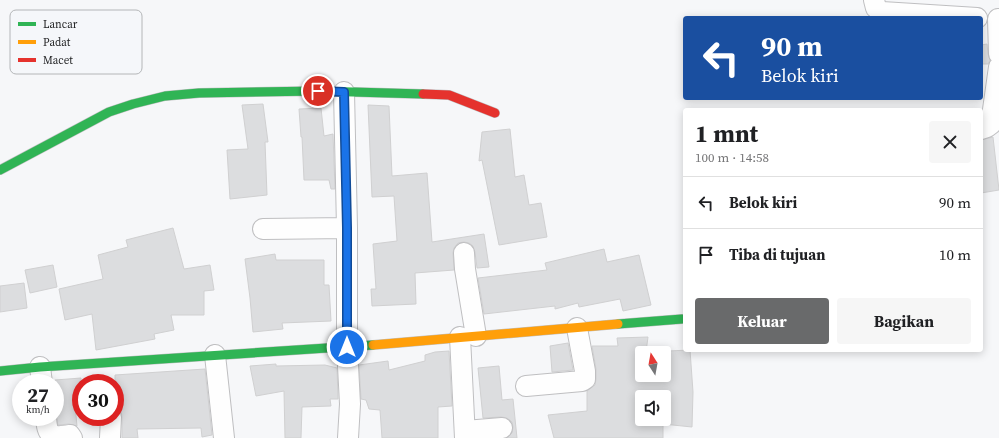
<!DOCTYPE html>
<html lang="id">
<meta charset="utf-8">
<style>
body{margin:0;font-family:"Source Serif 4",serif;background:#f6f6f6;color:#202124;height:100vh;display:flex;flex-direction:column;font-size:15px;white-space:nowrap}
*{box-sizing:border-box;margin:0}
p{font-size:13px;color:#757577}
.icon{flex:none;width:22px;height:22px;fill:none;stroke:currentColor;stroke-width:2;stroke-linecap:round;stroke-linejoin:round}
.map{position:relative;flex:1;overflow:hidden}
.details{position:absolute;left:683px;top:108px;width:300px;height:244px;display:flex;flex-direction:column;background:#fff;border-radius:4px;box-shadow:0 2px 10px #0003}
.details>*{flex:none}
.banner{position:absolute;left:683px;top:16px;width:300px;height:84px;border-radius:4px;box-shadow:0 2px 10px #0003;background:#1a4fa0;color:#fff;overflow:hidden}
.needle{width:26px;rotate:349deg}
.buttons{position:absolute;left:635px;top:346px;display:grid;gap:8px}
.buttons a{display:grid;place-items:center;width:36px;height:36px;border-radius:4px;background:#fff;box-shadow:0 2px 10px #0003;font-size:20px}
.speed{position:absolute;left:12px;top:374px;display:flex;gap:8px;font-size:20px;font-weight:700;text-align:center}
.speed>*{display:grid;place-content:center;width:52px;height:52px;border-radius:50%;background:#fff;box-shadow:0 2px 10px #0003;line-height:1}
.speed small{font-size:10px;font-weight:400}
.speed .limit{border:6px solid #d22;background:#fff;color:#111}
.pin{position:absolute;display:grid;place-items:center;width:34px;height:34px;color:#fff;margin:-17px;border:2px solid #fff;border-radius:50%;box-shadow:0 1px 4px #0007}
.me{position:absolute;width:44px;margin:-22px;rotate:0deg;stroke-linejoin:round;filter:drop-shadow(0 0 3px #0008)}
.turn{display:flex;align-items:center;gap:14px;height:84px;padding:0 12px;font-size:18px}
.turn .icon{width:52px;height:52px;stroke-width:2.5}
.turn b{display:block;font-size:28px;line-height:34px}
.round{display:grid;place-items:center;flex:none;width:42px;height:42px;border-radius:4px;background:#f6f6f6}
.summary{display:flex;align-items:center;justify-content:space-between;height:68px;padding:0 12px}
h1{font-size:24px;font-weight:700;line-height:30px}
.cta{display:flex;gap:8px;margin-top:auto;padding:8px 12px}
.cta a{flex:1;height:46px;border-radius:4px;background:#696a6b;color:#fff;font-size:16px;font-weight:700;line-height:46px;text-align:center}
.cta a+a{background:#f6f6f6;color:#202124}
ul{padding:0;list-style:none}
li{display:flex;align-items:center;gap:12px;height:52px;padding:0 12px;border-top:1px solid #e0e0e0}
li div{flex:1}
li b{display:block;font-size:15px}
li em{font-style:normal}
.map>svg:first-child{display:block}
</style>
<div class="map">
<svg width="999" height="438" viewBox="0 0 999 438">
<rect width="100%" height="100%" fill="#f6f7f9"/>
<path fill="#dcdddf" stroke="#d0d0d1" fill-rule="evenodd" d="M 987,44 L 988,54 L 990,60 L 988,64 L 981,64 L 981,45 Z
M 263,104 L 268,142 L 265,142 L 267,195 L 230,199 L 227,150 L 248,149 L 242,105 Z
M 368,105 L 389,106 L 392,176 L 427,173 L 432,242 L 484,234 L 489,267 L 477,268 L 475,252 L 473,246 L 469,243 L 464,242 L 458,243 L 454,248 L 453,253 L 454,270 L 415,273 L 416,304 L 372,306 L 371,289 L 376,289 L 373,244 L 397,241 L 394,196 L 372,197 Z
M 321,108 L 324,136 L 333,134 L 335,189 L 331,189 L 329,180 L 304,180 L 302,137 L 301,137 L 299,109 Z
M 510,129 L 515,177 L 524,175 L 529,205 L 541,203 L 547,237 L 499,245 L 482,160 L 479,161 L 482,132 Z
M 993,137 L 999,190 L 981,193 L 981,140 Z
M 173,228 L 184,269 L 210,265 L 214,290 L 204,291 L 204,315 L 171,315 L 174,330 L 154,334 L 155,339 L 96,350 L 92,314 L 65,320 L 59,289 L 103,279 L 98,255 L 128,247 L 126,240 Z
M 604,249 L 607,262 L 639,255 L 651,305 L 623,311 L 620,299 L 579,307 L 578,303 L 555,309 L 555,306 L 484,314 L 478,278 L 547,270 L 545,263 Z
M 275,254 L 276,260 L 324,260 L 324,285 L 329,285 L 331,321 L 282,323 L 283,329 L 253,332 L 250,298 L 245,259 Z
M 53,265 L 57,287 L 30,293 L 25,270 Z
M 24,283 L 27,308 L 0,312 L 0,286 Z
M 648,337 L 646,352 L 690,350 L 693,392 L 692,427 L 663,424 L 663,438 L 554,438 L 548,415 L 587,411 L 587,391 L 595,385 L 596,379 L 596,369 L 592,346 L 618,346 L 617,338 ZM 642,353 L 664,353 L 664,375 L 642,375 ZM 642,397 L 664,397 L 664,419 L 642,419 Z
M 568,343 L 573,370 L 552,372 L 550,346 Z
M 449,351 L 452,406 L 438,407 L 438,438 L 382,438 L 380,410 L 369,409 L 366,400 L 361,399 L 359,365 L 388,361 L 389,370 L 425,361 L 425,355 L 435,352 Z
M 276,364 L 276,366 L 325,365 L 337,368 L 338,399 L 330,399 L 331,406 L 302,407 L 301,438 L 285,438 L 284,391 L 256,396 L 250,366 Z
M 499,366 L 502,400 L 513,399 L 517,438 L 507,438 L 512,433 L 513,427 L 512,422 L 507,418 L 501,417 L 483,418 L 478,368 Z
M 205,369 L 212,435 L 202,437 L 201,428 L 137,429 L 138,438 L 122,438 L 122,417 L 121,411 L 115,407 L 115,375 Z
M 81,378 L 81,395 L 74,395 L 77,426 L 69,424 L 58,425 L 55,410 L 55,380 Z"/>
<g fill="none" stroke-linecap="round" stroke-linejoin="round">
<defs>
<path id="street" d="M 874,0 L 876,8 L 882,12 L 977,18
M 998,19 L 999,54
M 344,92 L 347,228 L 347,347 L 350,404 L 348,438
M 981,129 L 987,127 L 991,124 L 999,67
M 263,229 L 347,228
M 464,253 L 465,269 L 476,336
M 460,337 L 465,438
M 215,355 L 224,438
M 40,367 L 42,383
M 526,386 L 582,381 L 585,379 L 585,371 L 577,328
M 46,417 C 47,436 51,438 70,435 L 72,438
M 465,431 L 502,428
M 110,438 L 111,417"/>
<path id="fast" d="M 0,170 L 109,112 L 133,104 L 165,96 L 199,93 L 318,91 L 423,94
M 618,324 L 682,319
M 0,371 L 40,367 L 373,345"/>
<path id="slow" d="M 373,345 L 618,324"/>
<path id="jam" d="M 423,94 L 449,95 L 495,113"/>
</defs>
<use href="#street" stroke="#bfbfc1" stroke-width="22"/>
<use href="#fast" stroke="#bfbfc1" stroke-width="10"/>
<use href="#slow" stroke="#bfbfc1" stroke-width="10"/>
<use href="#jam" stroke="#bfbfc1" stroke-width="10"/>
<use href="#street" stroke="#fefefe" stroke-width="20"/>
<use href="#fast" stroke="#30b455" stroke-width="9"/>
<use href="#slow" stroke="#ff9f0a" stroke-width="9"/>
<use href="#jam" stroke="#e5322d" stroke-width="9"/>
</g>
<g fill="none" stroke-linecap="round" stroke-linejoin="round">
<defs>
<path id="route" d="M 318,91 L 344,92 L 347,228 L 347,347"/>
</defs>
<use href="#route" stroke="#114b97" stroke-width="10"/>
<use href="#route" stroke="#1a73e8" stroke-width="7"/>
</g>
<rect x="10" y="10" width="132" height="64" rx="6" fill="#f5f7fa" stroke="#b4b6b8" stroke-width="1"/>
<rect x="18" y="22" width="18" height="4" fill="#30b455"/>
<rect x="18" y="40" width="18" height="4" fill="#ff9f0a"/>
<rect x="18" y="58" width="18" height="4" fill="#e5322d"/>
<g font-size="11" fill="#1d1e1f">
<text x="43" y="28">Lancar</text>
<text x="43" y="46">Padat</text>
<text x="43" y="64">Macet</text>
</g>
</svg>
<div class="buttons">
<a><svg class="needle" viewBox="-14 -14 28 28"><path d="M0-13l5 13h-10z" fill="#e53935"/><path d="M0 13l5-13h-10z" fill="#757577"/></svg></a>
<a><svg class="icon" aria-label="sound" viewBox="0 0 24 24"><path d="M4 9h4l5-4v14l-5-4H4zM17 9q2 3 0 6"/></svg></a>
</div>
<div class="speed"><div>27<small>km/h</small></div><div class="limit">30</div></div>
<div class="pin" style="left:318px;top:91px;background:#d93025"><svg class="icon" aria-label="arrive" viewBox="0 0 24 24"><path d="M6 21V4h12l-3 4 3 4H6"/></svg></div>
<svg class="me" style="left:347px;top:347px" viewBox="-20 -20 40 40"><circle r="17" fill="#1a73e8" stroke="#fff" stroke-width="3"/><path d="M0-11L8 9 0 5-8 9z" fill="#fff"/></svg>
<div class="banner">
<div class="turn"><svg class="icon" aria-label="left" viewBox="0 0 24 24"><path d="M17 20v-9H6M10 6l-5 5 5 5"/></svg><div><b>90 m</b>Belok kiri</div></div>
</div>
<section class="details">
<div class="summary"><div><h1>1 mnt</h1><p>100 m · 14:58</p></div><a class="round"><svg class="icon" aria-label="close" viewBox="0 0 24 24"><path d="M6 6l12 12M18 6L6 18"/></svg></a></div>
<ul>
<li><svg class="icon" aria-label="left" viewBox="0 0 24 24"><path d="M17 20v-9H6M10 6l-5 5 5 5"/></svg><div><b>Belok kiri</b></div><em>90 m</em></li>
<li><svg class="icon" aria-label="arrive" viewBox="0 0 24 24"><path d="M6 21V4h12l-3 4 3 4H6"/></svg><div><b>Tiba di tujuan</b></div><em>10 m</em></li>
</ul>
<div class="cta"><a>Keluar</a><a>Bagikan</a></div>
</section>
</div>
